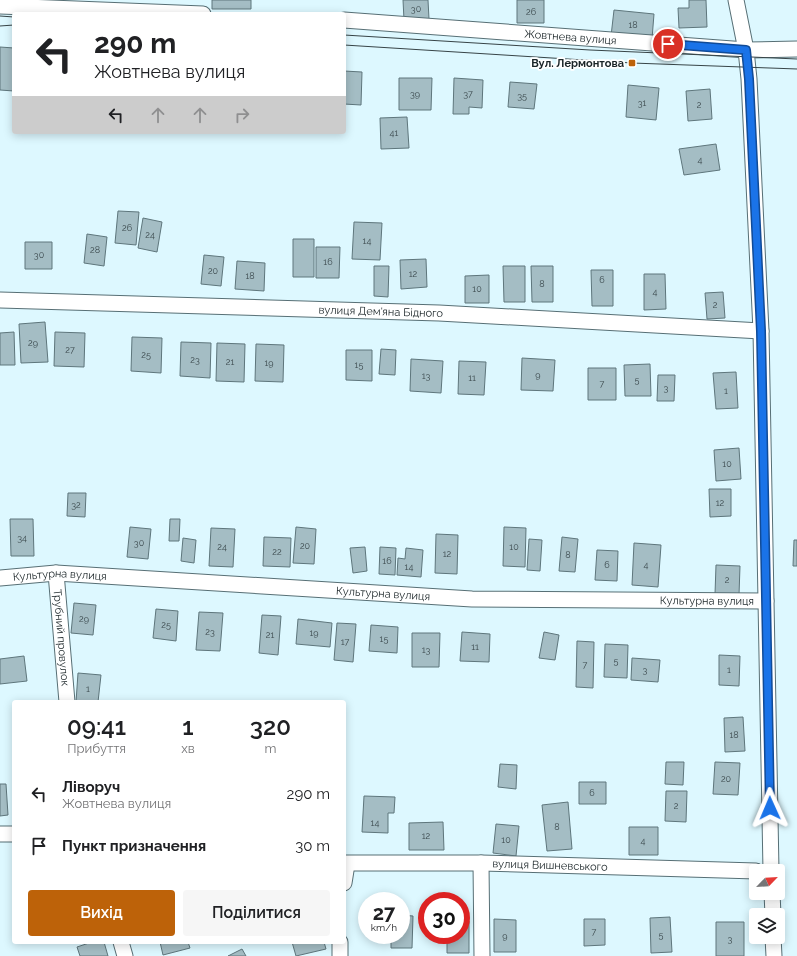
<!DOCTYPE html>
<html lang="uk">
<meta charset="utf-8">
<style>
body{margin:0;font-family:Raleway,sans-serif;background:#f6f6f6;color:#202124;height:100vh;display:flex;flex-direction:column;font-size:15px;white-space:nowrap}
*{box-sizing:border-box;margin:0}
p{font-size:13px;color:#757577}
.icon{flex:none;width:22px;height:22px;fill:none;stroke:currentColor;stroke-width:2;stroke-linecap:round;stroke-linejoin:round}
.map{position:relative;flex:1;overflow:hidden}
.side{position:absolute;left:12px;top:700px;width:334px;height:244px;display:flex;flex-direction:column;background:#fff;border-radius:4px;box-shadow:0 2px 10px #0003}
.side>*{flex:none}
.top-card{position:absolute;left:12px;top:12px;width:334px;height:122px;border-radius:4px;box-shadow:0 2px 10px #0003;background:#fff;color:#202124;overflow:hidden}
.needle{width:26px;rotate:65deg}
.controls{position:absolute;left:749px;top:864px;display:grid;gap:8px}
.controls a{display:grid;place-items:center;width:36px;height:36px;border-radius:4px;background:#fff;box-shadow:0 2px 10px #0003;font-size:20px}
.speed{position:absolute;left:358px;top:892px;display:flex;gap:8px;font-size:20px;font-weight:700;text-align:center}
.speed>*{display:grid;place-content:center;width:52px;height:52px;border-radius:50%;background:#fff;box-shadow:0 2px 10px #0003;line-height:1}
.speed small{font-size:10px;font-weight:400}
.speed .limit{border:6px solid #d22;background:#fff;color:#111}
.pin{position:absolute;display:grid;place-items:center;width:34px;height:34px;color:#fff;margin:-17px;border:2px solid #fff;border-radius:50%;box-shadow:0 1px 4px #0007}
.me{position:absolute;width:44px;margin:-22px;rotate:359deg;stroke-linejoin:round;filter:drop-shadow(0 0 3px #0008)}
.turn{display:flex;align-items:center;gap:14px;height:84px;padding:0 16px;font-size:18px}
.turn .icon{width:52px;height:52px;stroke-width:2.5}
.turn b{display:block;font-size:28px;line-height:34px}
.lanes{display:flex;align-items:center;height:38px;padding:0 16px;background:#0003;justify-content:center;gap:20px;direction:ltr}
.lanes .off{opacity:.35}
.eta{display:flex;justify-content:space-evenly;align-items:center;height:68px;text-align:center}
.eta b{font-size:24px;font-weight:600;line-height:28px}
.action{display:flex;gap:8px;margin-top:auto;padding:8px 16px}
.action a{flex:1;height:46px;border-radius:4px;background:#bd6209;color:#fff;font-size:16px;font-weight:600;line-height:46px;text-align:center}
.action a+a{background:#f6f6f6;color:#202124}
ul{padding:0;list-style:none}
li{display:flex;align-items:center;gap:12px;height:52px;padding:0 16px}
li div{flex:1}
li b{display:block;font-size:15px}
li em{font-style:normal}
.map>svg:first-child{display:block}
</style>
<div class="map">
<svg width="797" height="956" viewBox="0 0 797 956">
<rect width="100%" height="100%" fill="#ddf8ff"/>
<path fill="#a4bdc4" stroke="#5e767c" d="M 212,0 L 251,0 L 251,9 L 212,9 Z
M 403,0 L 428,0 L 429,19 L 404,20 Z
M 517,0 L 544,0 L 544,23 L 517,23 Z
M 689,0 L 706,0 L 707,27 L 679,28 L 678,8 L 689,8 Z
M 614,10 L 654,14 L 652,39 L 611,36 Z
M 0,47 L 14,48 L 14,91 L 0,90 Z
M 344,71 L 362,72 L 361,105 L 344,104 Z
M 399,78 L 432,78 L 431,110 L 399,110 Z
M 454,78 L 483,80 L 482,108 L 469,107 L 469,114 L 453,114 Z
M 510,82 L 537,84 L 534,109 L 508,107 Z
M 628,85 L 659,88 L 656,120 L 626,117 Z
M 710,89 L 712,119 L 688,121 L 686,91 Z
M 407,117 L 409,148 L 381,149 L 380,118 Z
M 716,144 L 720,170 L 684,175 L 679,149 Z
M 118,211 L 139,212 L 136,245 L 115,243 Z
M 143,218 L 162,222 L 157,252 L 138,248 Z
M 354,222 L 382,223 L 380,260 L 352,259 Z
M 87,234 L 107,237 L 104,266 L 84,263 Z
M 293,239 L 314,239 L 314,277 L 293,277 Z
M 25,242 L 52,242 L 52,269 L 25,269 Z
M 316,247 L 340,247 L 339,278 L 316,278 Z
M 204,255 L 224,257 L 221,286 L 201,284 Z
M 426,259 L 427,287 L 401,289 L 400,260 Z
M 237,261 L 265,263 L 264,291 L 235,289 Z
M 374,266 L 389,266 L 388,297 L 374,296 Z
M 503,266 L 525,266 L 525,302 L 504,302 Z
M 531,266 L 553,266 L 553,302 L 532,302 Z
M 591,270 L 613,270 L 613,306 L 592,306 Z
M 644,274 L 665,274 L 666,309 L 644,310 Z
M 489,275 L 489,303 L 465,303 L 465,276 Z
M 723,292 L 725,318 L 707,319 L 705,293 Z
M 45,322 L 48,362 L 21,363 L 19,324 Z
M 14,332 L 15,365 L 0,365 L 0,333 Z
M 55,332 L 85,333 L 84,367 L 54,366 Z
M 132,337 L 162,338 L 161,373 L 131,371 Z
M 181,342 L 211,343 L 210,378 L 180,376 Z
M 217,343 L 245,344 L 244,382 L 216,381 Z
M 256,344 L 284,345 L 283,382 L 255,381 Z
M 381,349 L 396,350 L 395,375 L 379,374 Z
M 346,350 L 372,350 L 372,381 L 346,380 Z
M 522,358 L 555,360 L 553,391 L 521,390 Z
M 411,359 L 443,361 L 441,393 L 410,391 Z
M 459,361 L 486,362 L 484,395 L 458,394 Z
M 650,364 L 651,396 L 625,396 L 624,365 Z
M 588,368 L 616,368 L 616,400 L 588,400 Z
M 736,372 L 738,408 L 716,409 L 713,373 Z
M 658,375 L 675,375 L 674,401 L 657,401 Z
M 739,448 L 741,479 L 716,481 L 714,450 Z
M 709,489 L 731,489 L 731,516 L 710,517 Z
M 68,493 L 86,493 L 85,517 L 67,516 Z
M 10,519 L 33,519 L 34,556 L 11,556 Z
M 170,519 L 180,519 L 179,541 L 169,541 Z
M 130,527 L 151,529 L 148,559 L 127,557 Z
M 296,527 L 316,529 L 314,564 L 293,563 Z
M 504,527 L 526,528 L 525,567 L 503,566 Z
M 211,528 L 235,529 L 233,567 L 209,566 Z
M 436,534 L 458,535 L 457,574 L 435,573 Z
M 264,537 L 291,538 L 290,567 L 263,566 Z
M 562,537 L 578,539 L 575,572 L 559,571 Z
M 183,538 L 196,540 L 194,563 L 181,561 Z
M 529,539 L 542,540 L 540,571 L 527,570 Z
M 794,540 L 797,540 L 797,566 L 793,566 Z
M 634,543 L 661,545 L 658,587 L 632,585 Z
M 365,547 L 367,571 L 353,573 L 350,548 Z
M 380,547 L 396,548 L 395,575 L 379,574 Z
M 406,548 L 423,550 L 421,577 L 397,575 L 398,558 L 405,559 Z
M 597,550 L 618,551 L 617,581 L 595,580 Z
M 716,565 L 740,566 L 739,595 L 715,594 Z
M 74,603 L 96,605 L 93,635 L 71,633 Z
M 156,609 L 178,611 L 176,641 L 153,638 Z
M 199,612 L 223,613 L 220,651 L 196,650 Z
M 262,615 L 281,616 L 278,655 L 259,653 Z
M 298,619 L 332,623 L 330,647 L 296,644 Z
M 337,623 L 356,624 L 353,662 L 334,660 Z
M 371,625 L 398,627 L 397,653 L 369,651 Z
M 462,632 L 490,634 L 489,662 L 460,661 Z
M 544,632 L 559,635 L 555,660 L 539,658 Z
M 412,633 L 440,633 L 439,667 L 412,667 Z
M 577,641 L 594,642 L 593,688 L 576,687 Z
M 605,644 L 628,645 L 627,678 L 604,677 Z
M 719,655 L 740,656 L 739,686 L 719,685 Z
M 24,656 L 27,681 L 0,684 L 0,659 Z
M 632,658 L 660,660 L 658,682 L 631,680 Z
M 78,673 L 101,675 L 98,702 L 76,702 Z
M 743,717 L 745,751 L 725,752 L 724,718 Z
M 666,762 L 684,762 L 683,785 L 665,784 Z
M 715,762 L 740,763 L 738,795 L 713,794 Z
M 500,764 L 517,765 L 516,789 L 498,787 Z
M 579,782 L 606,782 L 606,804 L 579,804 Z
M 0,784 L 6,784 L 8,815 L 0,816 Z
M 666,791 L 687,791 L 686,822 L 665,821 Z
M 364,796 L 395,797 L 394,813 L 388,813 L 388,833 L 362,832 Z
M 568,802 L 572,849 L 547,851 L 542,805 Z
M 443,822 L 444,850 L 409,850 L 409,823 Z
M 496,824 L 519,826 L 516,856 L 493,853 Z
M 629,827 L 658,827 L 658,855 L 629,855 Z
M 401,915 L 413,916 L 412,948 L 391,948 L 391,935 L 401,935 Z
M 670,917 L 672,952 L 651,953 L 650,918 Z
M 494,919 L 516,920 L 516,952 L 494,952 Z
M 584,919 L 605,919 L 605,945 L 584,946 Z
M 461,921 L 469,921 L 469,953 L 447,953 L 447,935 L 461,935 Z
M 716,922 L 744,922 L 744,956 L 716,956 Z
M 92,942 L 104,942 L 108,956 L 80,956 L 77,947 Z
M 160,942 L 188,942 L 190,948 L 163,955 Z
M 292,942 L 324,942 L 326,949 L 296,956 Z
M 242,949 L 246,956 L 228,956 Z"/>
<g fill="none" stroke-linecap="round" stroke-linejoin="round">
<defs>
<g id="street">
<path d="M 736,0 L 746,50 L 749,79 L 761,331 L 771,871"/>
<path d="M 0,6 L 203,14"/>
<path id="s1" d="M 344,20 L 746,50 L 797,49"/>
<path id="s2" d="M 0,300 L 439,313 L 761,331"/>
<path id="s3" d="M 56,573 L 67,702"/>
<path id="s4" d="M 0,578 L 56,573 L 472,599 L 766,601"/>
<path d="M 0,834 L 14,834"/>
<path id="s5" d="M 344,863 L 481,863 L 756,871"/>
<path d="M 481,863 L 482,956"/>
<path d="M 344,883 L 347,864"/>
<path d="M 772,893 L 773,915"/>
<path d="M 773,937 L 774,956"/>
<path d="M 121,942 L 125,956"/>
<path d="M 340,942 L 340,956"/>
</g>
</defs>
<use href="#street" stroke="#576f75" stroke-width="17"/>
<use href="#street" stroke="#fff" stroke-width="15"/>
<path stroke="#374447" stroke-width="1" d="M 0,16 L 14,17
M 0,26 L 14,25
M 344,35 L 590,50 L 797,59
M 344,45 L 632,63 L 797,69"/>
</g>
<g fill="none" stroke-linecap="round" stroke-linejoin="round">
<defs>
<path id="route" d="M 668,44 L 746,50 L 749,79 L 761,331 L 770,808"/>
</defs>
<use href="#route" stroke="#114b97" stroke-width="10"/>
<use href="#route" stroke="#1a73e8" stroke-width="7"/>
</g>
<rect fill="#bd6209" stroke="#fff" stroke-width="1.5" x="628" y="59" width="8" height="8" rx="2"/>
<g text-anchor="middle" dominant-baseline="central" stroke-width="3.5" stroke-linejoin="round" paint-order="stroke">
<g font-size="9" fill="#3c4a4e">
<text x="416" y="9">30</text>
<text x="531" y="12">26</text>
<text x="633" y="25">18</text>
<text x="415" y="94">39</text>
<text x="468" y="94">37</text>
<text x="522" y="96">35</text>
<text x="642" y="103">31</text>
<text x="699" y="105">2</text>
<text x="394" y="133">41</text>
<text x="700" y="160">4</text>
<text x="127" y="228">26</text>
<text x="150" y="235">24</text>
<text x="367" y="241">14</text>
<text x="95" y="250">28</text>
<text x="39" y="255">30</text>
<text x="328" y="262">16</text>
<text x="213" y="271">20</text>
<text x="413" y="274">12</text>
<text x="250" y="276">18</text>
<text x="602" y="280">6</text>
<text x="542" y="284">8</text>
<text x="477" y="289">10</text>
<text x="655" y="292">4</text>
<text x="715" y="305">2</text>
<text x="33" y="343">29</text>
<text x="70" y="350">27</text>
<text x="146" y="355">25</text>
<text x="195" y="360">23</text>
<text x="230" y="362">21</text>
<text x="269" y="363">19</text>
<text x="359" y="365">15</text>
<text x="538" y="375">9</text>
<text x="426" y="376">13</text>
<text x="472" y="378">11</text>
<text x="637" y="380">5</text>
<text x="602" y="384">7</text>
<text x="666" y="388">3</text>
<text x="726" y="391">1</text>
<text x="727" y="464">10</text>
<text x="720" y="503">12</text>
<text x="76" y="505">32</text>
<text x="22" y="538">34</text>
<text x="139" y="543">30</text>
<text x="305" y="546">20</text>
<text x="222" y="547">24</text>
<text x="514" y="547">10</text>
<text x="277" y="552">22</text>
<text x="447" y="554">12</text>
<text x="568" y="555">8</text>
<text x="387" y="561">16</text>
<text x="607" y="565">6</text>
<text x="646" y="565">4</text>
<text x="409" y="567">14</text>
<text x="727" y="580">2</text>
<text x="84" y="619">29</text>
<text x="166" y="625">25</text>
<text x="210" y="632">23</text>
<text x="314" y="633">19</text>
<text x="270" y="635">21</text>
<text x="384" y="639">15</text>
<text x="345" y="642">17</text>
<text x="475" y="647">11</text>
<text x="426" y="650">13</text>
<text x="616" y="661">5</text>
<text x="585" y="665">7</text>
<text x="645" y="670">3</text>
<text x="729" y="670">1</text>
<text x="88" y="689">1</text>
<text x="734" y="735">18</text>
<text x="726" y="779">20</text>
<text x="592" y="793">6</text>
<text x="676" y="806">2</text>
<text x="375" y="823">14</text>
<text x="557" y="827">8</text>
<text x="426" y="836">12</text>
<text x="506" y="840">10</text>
<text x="643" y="841">4</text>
<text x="594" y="932">7</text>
<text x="661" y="935">5</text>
<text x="505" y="936">9</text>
<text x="730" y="939">3</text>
</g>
<g font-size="11" fill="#1a2427" stroke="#fff">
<text stroke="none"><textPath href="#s1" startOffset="227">Жовтнева вулиця</textPath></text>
<text stroke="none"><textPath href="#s2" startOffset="381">вулиця Дем'яна Бідного</textPath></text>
<text stroke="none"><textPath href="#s4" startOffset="60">Культурна вулиця</textPath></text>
<text stroke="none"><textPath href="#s4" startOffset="384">Культурна вулиця</textPath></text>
<text stroke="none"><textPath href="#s4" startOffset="708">Культурна вулиця</textPath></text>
<text stroke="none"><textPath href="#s3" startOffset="65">Трубний провулок</textPath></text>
<text stroke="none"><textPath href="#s5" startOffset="206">вулиця Вишневського</textPath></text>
</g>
<g font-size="11" font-weight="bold" fill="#1a2427" stroke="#fff" text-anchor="end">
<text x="624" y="63">Вул. Лермонтова</text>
</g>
</g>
</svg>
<div class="controls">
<a><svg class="needle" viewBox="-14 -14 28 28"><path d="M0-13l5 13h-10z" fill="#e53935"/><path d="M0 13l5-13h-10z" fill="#757577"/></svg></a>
<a><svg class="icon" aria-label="layers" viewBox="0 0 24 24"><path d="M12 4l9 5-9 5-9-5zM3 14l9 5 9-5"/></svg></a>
</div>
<div class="speed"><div>27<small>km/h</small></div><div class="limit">30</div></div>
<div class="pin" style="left:668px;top:44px;background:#d93025"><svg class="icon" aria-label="arrive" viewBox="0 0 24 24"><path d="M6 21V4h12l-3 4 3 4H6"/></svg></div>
<svg class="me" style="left:770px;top:808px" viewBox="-20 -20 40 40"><path d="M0-17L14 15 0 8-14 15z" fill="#1a73e8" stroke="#fff" stroke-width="4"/></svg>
<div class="top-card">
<div class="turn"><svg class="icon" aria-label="left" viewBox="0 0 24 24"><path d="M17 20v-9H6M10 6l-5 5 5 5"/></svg><div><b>290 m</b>Жовтнева вулиця</div></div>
<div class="lanes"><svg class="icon" aria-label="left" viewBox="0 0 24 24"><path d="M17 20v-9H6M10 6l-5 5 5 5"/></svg><svg class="icon off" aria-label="ahead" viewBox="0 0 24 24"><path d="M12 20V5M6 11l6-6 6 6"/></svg><svg class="icon off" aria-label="ahead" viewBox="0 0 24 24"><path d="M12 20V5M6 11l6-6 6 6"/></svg><svg class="icon off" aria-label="right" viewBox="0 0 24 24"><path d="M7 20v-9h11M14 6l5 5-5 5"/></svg></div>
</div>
<section class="side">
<div class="eta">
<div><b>09:41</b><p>Прибуття</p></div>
<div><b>1</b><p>хв</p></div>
<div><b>320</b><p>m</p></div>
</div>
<ul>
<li><svg class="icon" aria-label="left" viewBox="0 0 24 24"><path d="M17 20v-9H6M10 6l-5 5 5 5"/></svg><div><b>Ліворуч</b><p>Жовтнева вулиця</p></div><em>290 m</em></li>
<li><svg class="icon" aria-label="arrive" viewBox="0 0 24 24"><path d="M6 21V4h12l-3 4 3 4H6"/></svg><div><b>Пункт призначення</b></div><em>30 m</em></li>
</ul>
<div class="action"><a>Вихід</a><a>Поділитися</a></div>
</section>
</div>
